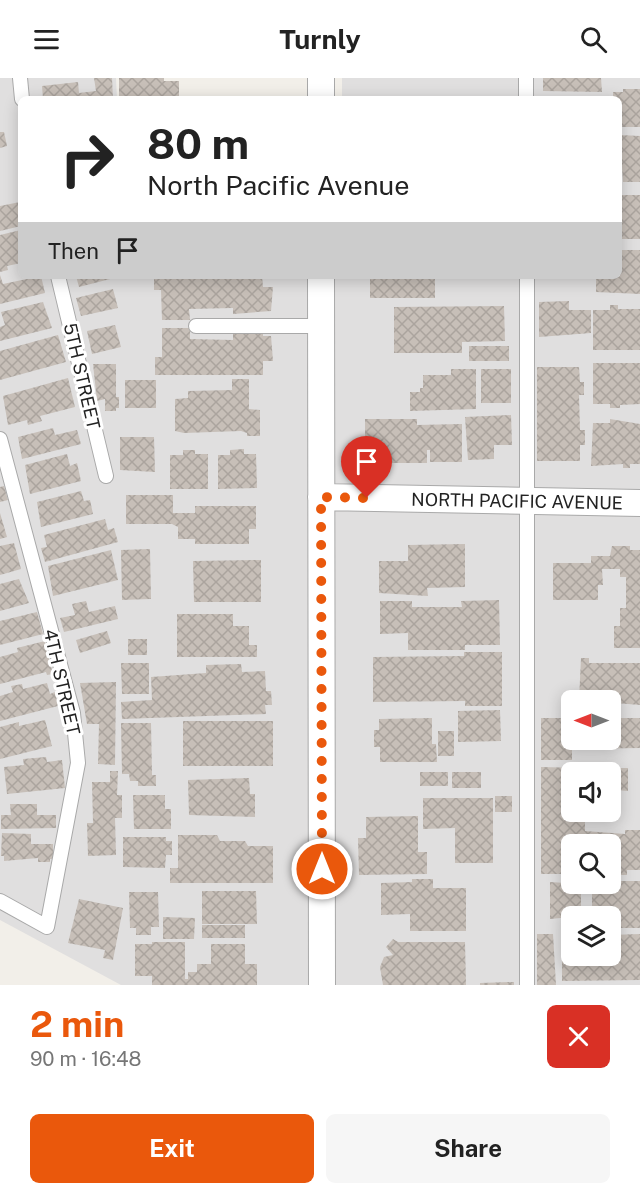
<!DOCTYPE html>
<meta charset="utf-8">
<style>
body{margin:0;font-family:"Public Sans",sans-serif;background:#f6f6f6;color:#222;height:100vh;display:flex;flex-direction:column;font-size:22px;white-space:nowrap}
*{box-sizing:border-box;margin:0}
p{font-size:20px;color:#767676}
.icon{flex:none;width:33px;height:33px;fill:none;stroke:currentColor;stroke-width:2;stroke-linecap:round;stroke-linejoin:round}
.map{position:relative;height:907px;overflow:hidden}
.side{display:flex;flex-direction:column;background:#fff;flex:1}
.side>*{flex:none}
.guide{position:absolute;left:18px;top:18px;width:604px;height:183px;border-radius:9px;box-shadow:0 3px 15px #0003;background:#fff;color:#222;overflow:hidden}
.needle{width:39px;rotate:270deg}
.tools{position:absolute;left:561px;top:612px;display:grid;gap:12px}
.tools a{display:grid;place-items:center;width:60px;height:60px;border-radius:9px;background:#fff;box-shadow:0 3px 15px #0003;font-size:30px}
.pin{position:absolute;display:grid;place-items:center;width:51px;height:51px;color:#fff;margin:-62px -26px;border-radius:50% 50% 50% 0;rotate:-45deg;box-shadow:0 0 6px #0007}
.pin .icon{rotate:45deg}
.me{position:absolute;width:66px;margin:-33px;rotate:0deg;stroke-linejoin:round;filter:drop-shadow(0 0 4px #0008)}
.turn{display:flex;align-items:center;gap:21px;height:126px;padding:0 30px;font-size:27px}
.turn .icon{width:78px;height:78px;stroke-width:2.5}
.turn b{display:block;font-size:42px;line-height:51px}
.then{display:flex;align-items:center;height:57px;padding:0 30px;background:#0003;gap:12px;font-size:22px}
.round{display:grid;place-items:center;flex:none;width:63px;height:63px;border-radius:9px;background:#f6f6f6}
.head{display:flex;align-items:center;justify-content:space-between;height:102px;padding:0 30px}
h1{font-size:36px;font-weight:700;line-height:45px;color:#ea580c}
.action{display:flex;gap:12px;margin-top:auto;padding:12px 30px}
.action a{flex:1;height:69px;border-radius:9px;background:#ea580c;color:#fff;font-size:24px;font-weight:700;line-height:69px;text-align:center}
.action a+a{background:#f6f6f6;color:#222}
header{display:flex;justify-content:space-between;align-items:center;height:78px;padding:0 30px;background:#fff;font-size:27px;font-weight:700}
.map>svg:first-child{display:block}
</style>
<header><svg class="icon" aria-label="menu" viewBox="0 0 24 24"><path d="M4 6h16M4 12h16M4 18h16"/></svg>Turnly<svg class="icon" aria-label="search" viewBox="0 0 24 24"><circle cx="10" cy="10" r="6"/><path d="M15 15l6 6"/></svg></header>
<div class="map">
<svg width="640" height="907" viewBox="0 0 640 907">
<defs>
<pattern id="building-cross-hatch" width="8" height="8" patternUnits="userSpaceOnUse" patternTransform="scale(1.5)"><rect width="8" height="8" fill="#c7bfb8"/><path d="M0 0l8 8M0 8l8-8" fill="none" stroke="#aba49e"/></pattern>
</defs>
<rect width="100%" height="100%" fill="#f2efe9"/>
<path fill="#e0dfdf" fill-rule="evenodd" d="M 0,0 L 116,0 L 117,21 L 21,21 L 21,198 L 620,198 L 620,21 L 342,21 L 342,0 L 640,0 L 640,907 L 121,907 L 0,842 ZM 572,622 L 610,622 L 610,662 L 572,662 ZM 572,694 L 610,694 L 610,734 L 572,734 ZM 572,766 L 610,766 L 610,806 L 572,806 ZM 572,838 L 610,838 L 610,878 L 572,878 Z"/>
<path fill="url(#building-cross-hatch)" d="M 94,0 L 112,0 L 113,21 L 43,21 L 42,8 L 78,4 L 79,15 L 96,13 Z
M 119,0 L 164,0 L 164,3 L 179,3 L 179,21 L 119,21 Z
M 543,0 L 601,0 L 602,14 L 543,13 Z
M 623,11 L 640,11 L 640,49 L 620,49 L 620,21 L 605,21 L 605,18 L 613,18 L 613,14 L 623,14 Z
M 575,18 L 575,21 L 533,21 L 533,19 Z
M 0,54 L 4,54 L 7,68 L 0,70 Z
M 620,57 L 640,58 L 640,104 L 623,104 Z
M 620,117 L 640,117 L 640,161 L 620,161 Z
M 20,124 L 21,148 L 0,153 L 0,128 Z
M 21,152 L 21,185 L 7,188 L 8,192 L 0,194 L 0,157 Z
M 620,172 L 640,172 L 640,216 L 596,214 L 596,198 L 620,198 Z
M 0,197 L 3,206 L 41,198 L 45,215 L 0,226 Z
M 76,198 L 114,198 L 114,200 L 79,209 Z
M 154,198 L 262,198 L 263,209 L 273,209 L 271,233 L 233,236 L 233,230 L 189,231 L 190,242 L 162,242 L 161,212 L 154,212 Z
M 370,198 L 435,198 L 435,220 L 370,220 Z
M 113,211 L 118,230 L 81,238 L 76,220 Z
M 569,223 L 569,232 L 591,232 L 591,255 L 539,259 L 539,224 Z
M 43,224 L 52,250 L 0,263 L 0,249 L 5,247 L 1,234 Z
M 610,227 L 618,227 L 618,231 L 640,231 L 640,272 L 593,272 L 593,232 L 610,232 Z
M 504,228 L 505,263 L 462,264 L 462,275 L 394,275 L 394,229 Z
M 115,247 L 121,269 L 92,276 L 87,253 Z
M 162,250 L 190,250 L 190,261 L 233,262 L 233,255 L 263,255 L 263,258 L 271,258 L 273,283 L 263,283 L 263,297 L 155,297 L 155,279 L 162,279 Z
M 58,257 L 66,284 L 0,302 L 0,273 Z
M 469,268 L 509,268 L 509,283 L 469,283 Z
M 593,285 L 640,285 L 640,326 L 620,327 L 620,330 L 610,330 L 610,326 L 593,326 Z
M 93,286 L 116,286 L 116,319 L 119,319 L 119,330 L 116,330 L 116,333 L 105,333 L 105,321 L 97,323 Z
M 537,289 L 579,289 L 580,304 L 584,304 L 584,317 L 579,317 L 580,352 L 585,352 L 585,367 L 580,367 L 580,383 L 537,383 Z
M 451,291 L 476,291 L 476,331 L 410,333 L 410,314 L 420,314 L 420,310 L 423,310 L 423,297 L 451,297 Z
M 481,291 L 511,291 L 511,325 L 481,325 Z
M 68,300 L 75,329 L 40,338 L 42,343 L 28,347 L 27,342 L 8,347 L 3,318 Z
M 232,301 L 249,301 L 249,331 L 260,332 L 260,358 L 247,358 L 247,355 L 241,353 L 184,355 L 175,353 L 175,321 L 188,320 L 188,313 L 232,312 Z
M 125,302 L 156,302 L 156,330 L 125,330 Z
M 511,337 L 512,367 L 494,367 L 494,381 L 468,382 L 465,339 Z
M 365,341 L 417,341 L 417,347 L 462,346 L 462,384 L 430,384 L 430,372 L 427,372 L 427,385 L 374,385 L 373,364 L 365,364 Z
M 610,341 L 640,346 L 640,386 L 630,386 L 630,390 L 623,390 L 623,386 L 591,388 L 593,345 L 610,345 Z
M 53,350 L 55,357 L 77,352 L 81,366 L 22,381 L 18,359 Z
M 120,359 L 154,359 L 155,394 L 120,392 Z
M 244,371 L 244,376 L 256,376 L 257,410 L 218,411 L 218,377 L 230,377 L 230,372 Z
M 183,372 L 195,372 L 195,376 L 208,376 L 208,411 L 170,411 L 170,377 L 183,377 Z
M 67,376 L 70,388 L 77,385 L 81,403 L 30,416 L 25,387 Z
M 4,408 L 8,422 L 0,424 L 0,409 Z
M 81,413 L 84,423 L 90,422 L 93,436 L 41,449 L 37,424 Z
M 126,417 L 173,417 L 173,435 L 195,435 L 195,428 L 256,428 L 256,451 L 249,451 L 249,466 L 195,466 L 195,461 L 178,461 L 178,449 L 172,446 L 126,446 Z
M 0,435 L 7,459 L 0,461 Z
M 105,441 L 108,452 L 114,450 L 118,464 L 45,484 L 41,470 L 47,469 L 44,457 Z
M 14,465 L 21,491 L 0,497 L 0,468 Z
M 465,466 L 465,509 L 427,510 L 428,518 L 379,515 L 379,483 L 408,483 L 408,467 Z
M 612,468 L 630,468 L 630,472 L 640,472 L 640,570 L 614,570 L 614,548 L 620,548 L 620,530 L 626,530 L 626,499 L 620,499 L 620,491 L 602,491 L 603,507 L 598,507 L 598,522 L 553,522 L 553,485 L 591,485 L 591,478 L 610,478 Z
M 150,471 L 151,521 L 122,522 L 121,472 Z
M 111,472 L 118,502 L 53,518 L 48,488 Z
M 261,482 L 261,524 L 194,524 L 193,483 Z
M 19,501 L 29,525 L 0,533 L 0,506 Z
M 499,522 L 500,567 L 465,567 L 465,572 L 408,572 L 408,555 L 380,556 L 380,523 L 412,523 L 412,529 L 462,529 L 461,523 Z
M 86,523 L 89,534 L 115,528 L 118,541 L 64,554 L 60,540 L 75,537 L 72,526 Z
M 37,534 L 43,556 L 0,567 L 0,543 Z
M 177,536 L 233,536 L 233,548 L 249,548 L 249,567 L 257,567 L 257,579 L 177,579 Z
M 107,553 L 111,565 L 80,575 L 76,562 Z
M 128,561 L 147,561 L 147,577 L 128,577 Z
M 45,563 L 53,596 L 47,597 L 46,594 L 0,606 L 0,579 L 18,574 L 17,570 Z
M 464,574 L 502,574 L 502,628 L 465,628 L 465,623 L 373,624 L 373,579 L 464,578 Z
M 581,580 L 589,580 L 589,585 L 640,585 L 640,627 L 579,622 Z
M 121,585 L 149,585 L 149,616 L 122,616 Z
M 241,586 L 242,594 L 265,593 L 266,613 L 271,613 L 272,627 L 265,627 L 266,636 L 122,641 L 121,624 L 152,622 L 151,599 L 206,595 L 206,587 Z
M 116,604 L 115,687 L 98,686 L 99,646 L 87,646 L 80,605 Z
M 47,605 L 50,616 L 55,614 L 58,628 L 0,643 L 0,618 L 13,614 L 11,608 L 22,606 L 23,611 Z
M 500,632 L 501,663 L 458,664 L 458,633 Z
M 619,636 L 619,640 L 640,640 L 640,670 L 578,671 L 578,664 L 572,664 L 572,682 L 541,682 L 541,640 L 571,640 L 572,662 L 610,662 L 610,640 L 612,637 Z
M 432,640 L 432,666 L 436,666 L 437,684 L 380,684 L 380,669 L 374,669 L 374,652 L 379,652 L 379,641 Z
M 45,642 L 52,668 L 0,681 L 0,649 L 19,644 L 19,648 Z
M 183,643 L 273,643 L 273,688 L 183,688 Z
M 121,645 L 151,645 L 152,697 L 156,697 L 156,708 L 138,708 L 138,703 L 130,703 L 129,696 L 122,696 Z
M 438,653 L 454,653 L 454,678 L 438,678 Z
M 46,679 L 47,684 L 62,682 L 65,710 L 7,716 L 4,689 L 24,687 L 23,681 Z
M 541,689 L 582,690 L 582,694 L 572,694 L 572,734 L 585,734 L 585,753 L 625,756 L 625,752 L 640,752 L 640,792 L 627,792 L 627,797 L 610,797 L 610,766 L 572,766 L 572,796 L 541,796 Z
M 590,690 L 628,690 L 628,713 L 616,712 L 610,718 L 610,694 L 590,694 Z
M 110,693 L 118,693 L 117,717 L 122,717 L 122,740 L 115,740 L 116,777 L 88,778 L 87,745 L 93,745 L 92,704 L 110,704 Z
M 420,694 L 448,694 L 448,708 L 420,708 Z
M 452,694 L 481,694 L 481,710 L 452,710 Z
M 249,700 L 250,716 L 255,716 L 255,739 L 189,737 L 188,702 Z
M 133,717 L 165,717 L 165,731 L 171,731 L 171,751 L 134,751 Z
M 495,718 L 512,718 L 512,734 L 495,734 Z
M 423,720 L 493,720 L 493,785 L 455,785 L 455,750 L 423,751 Z
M 10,726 L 37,726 L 37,737 L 56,737 L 56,750 L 1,751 L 1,737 L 11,737 Z
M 418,738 L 418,774 L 427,774 L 427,796 L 359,797 L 358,760 L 366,760 L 366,739 Z
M 2,755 L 31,756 L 31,766 L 53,766 L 53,781 L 50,781 L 50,784 L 38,784 L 38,780 L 4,783 L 4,778 L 1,778 Z
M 178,757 L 217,757 L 220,763 L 245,763 L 248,768 L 273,768 L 273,805 L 170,805 L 170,790 L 178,790 Z
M 123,759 L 166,759 L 166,763 L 172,763 L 172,777 L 166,777 L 165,790 L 123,789 Z
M 412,801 L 433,801 L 433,810 L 466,810 L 466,853 L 410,853 L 410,836 L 381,837 L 381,805 L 412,804 Z
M 610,803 L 640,803 L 640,850 L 610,850 L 610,838 L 592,838 L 592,806 L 610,806 Z
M 550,804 L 581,806 L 581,838 L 550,841 Z
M 202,813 L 256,813 L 257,846 L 202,846 Z
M 129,814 L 158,814 L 159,849 L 151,849 L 151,857 L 136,857 L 136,850 L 130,850 Z
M 79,821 L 123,830 L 113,882 L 103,880 L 105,872 L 68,865 Z
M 163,839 L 195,840 L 194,861 L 163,861 Z
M 202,847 L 245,847 L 245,860 L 202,860 Z
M 537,856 L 553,856 L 556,907 L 537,907 Z
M 640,856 L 640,902 L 562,903 L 562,871 L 572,870 L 572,878 L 610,878 L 610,857 Z
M 393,861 L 398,864 L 465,864 L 466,907 L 383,907 L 380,889 L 384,879 L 393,877 L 386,869 Z
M 152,864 L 185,864 L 185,901 L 188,901 L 188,894 L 197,894 L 197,886 L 211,886 L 211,866 L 245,866 L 245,886 L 257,886 L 257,907 L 152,907 L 152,898 L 135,898 L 135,866 L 152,866 Z
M 514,904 L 514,907 L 480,907 L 480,905 Z"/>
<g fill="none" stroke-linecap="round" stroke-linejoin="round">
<defs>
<path id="lane" d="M 20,0 L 22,21
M 526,0 L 526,21
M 58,198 L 106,398
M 196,248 L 321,248
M 0,361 L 73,635 L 78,685 L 47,849 L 0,823
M 527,907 L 527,198"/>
<path id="street" d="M 321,0 L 321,21
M 321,198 L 322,907
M 321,419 L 640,425"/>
</defs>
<use href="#lane" stroke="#a9a9a9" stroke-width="16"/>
<use href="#street" stroke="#a9a9a9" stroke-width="28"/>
<use href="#lane" stroke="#fff" stroke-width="14"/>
<use href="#street" stroke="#fff" stroke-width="26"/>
</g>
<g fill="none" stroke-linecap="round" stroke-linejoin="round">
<path stroke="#ea580c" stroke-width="10" stroke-dasharray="0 18" d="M 322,791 L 321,419 L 367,420"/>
</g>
<g text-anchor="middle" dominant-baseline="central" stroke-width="6" stroke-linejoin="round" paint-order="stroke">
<g font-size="18" fill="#222" stroke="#fff">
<text transform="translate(82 298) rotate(77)">5TH STREET</text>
<text transform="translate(517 423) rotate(1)">NORTH PACIFIC AVENUE</text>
<text transform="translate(62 604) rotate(77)">4TH STREET</text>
</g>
</g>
</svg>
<div class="tools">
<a><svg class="needle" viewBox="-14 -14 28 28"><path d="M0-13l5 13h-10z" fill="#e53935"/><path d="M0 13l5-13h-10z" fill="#767676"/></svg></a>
<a><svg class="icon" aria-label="sound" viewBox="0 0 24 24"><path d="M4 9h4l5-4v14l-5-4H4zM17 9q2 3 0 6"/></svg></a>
<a><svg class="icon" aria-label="search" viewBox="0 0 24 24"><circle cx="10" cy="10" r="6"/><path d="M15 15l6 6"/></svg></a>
<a><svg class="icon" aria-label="layers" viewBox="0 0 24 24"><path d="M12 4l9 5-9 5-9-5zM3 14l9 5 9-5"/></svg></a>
</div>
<div class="pin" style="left:367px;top:420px;background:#d93025"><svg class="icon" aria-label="arrive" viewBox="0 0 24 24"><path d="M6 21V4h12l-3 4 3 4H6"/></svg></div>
<svg class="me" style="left:322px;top:791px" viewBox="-20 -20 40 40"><circle r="17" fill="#ea580c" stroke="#fff" stroke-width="3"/><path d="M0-11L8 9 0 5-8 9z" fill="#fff"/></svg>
<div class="guide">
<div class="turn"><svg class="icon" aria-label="right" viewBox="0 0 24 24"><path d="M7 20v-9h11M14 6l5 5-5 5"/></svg><div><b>80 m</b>North Pacific Avenue</div></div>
<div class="then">Then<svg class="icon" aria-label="arrive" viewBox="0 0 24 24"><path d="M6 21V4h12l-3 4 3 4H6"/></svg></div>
</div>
</div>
<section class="side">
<div class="head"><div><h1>2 min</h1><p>90 m · 16:48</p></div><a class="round" style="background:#d93025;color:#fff"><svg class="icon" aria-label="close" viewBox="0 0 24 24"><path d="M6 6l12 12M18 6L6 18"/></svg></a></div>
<div class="action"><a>Exit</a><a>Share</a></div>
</section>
